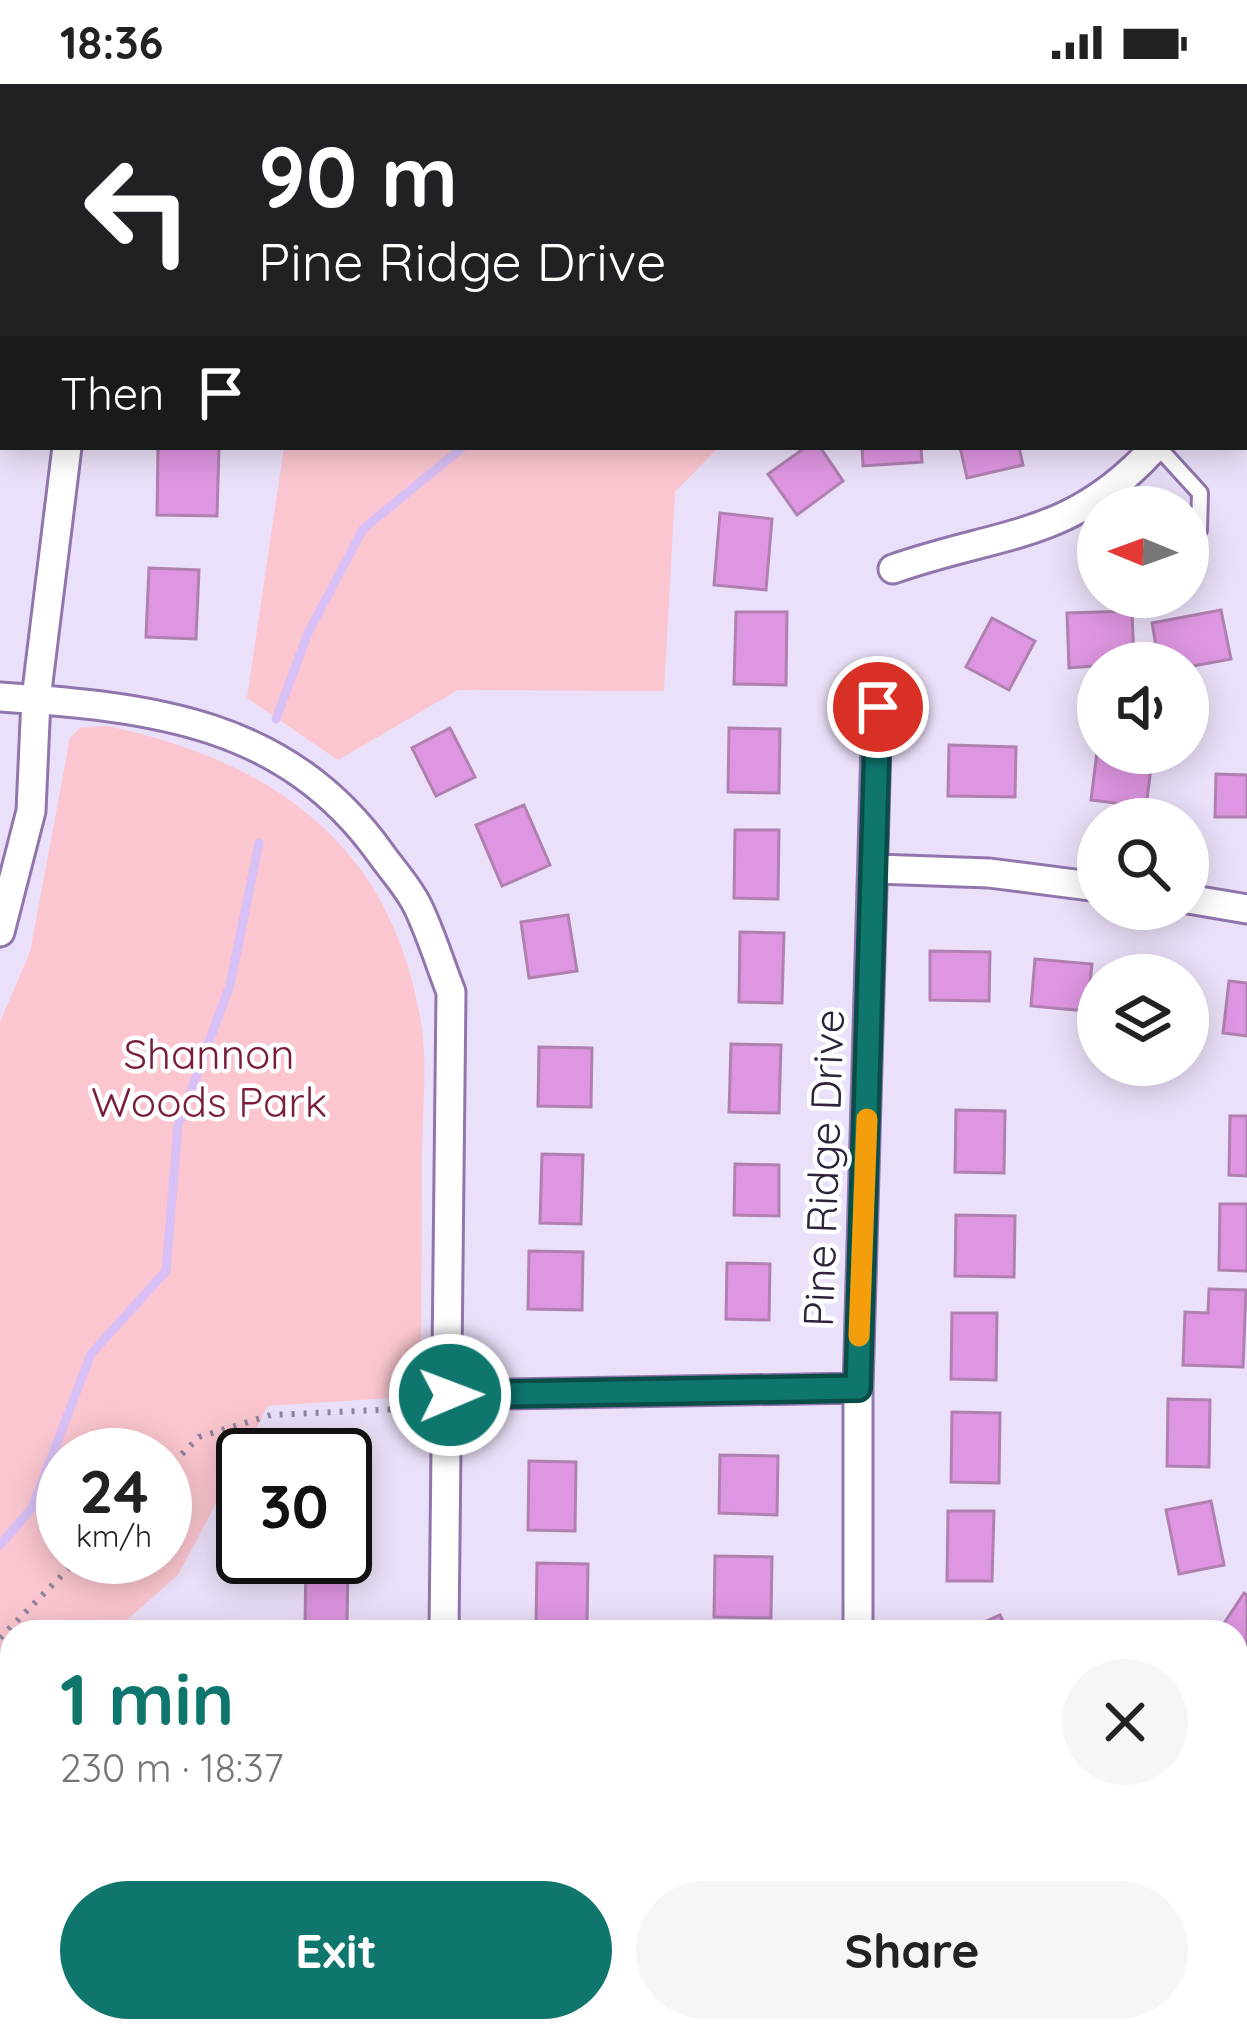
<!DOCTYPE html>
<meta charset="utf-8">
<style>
body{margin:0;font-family:Quicksand,sans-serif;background:#f6f6f6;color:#222;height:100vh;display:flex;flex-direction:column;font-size:45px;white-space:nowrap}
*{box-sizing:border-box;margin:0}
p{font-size:39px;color:#767676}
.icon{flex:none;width:66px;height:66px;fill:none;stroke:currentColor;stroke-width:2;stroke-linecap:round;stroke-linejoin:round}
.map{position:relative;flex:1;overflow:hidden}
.drawer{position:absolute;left:0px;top:1536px;width:1248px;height:423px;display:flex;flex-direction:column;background:#fff;border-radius:36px 36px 0 0;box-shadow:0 6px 30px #0003}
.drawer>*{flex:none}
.hud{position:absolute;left:0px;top:0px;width:1248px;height:366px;box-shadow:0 6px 30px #0003;background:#202124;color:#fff;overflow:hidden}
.needle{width:78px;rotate:271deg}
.tools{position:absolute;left:1077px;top:402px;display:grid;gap:24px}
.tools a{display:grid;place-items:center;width:132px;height:132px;border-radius:50%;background:#fff;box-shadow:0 6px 30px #0003;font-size:60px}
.speed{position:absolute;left:36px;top:1344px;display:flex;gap:24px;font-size:60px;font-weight:700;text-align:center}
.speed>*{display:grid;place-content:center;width:156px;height:156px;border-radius:50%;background:#fff;box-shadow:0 6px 30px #0003;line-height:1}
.speed small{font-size:30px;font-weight:400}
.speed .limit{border:6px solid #111;border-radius:18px;background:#fff;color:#111}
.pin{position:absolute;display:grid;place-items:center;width:102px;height:102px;color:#fff;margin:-51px;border:6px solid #fff;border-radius:50%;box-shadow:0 3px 12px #0007}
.me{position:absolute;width:132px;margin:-66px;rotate:89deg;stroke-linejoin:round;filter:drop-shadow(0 0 9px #0008)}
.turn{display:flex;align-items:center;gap:42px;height:252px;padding:0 60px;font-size:54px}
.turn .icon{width:156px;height:156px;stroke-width:2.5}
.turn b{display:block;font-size:84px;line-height:102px}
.then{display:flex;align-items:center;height:114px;padding:0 60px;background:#0003;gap:24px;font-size:45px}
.round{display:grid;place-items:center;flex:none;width:126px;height:126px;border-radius:63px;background:#f6f6f6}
.head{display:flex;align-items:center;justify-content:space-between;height:204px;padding:0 60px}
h1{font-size:72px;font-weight:700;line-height:90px;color:#0f766e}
.primary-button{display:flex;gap:24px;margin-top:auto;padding:24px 60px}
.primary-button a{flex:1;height:138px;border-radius:72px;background:#0f766e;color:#fff;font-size:48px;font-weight:700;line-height:138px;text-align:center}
.primary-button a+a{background:#f6f6f6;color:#222}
.status{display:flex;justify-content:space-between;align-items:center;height:84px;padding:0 60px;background:#fff;direction:ltr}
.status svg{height:33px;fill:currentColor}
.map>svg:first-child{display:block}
</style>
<div class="status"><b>18:36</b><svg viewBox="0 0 49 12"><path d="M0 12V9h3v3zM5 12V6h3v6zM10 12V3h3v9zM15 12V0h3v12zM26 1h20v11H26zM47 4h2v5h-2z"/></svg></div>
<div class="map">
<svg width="1247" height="1957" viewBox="0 0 1247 1957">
<rect width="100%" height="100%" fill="#ebe0f9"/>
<path fill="#fbc6d0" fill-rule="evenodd" d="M 717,0 L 1247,0 L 1247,24 L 1245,3 Z
M 284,363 L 719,363 L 675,408 L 664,607 L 458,606 L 338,676 L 247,614 Z
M 108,642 C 275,678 392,761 421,938 C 428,981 422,1031 422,1075 C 422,1154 421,1233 421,1312 L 268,1322 L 178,1491 L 113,1548 L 12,1548 L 12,1636 L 0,1647 L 0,938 L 30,868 L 70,654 L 80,644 ZM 63,1371 L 165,1371 L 165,1473 L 63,1473 Z"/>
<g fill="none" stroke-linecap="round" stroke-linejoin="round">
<path stroke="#d8bff6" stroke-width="9" d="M 804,3 L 808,0
M 276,635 L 308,549 L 363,445 L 463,363
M 0,1461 L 32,1424 L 91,1270 L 166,1187 L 178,1042 L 230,901 L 259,759"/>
</g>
<path fill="#df96e2" stroke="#af80b0" stroke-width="3" d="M 158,363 L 219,364 L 217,432 L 157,431 Z
M 806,363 L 820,363 L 843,397 L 797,431 L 768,390 Z
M 862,363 L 921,363 L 922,378 L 863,382 Z
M 960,363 L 1019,363 L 1023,381 L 967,394 Z
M 720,429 L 772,435 L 766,506 L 714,501 Z
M 149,484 L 199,486 L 196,555 L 146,553 Z
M 1221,526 L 1231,575 L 1188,583 L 1188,579 L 1159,579 L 1152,539 Z
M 1132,527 L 1134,579 L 1069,584 L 1067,529 Z
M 736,528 L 787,528 L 786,601 L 734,600 Z
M 992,534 L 1035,557 L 1009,606 L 966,583 Z
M 450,644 L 475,693 L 436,712 L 412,664 Z
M 729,644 L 780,645 L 779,709 L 728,708 Z
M 949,661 L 1016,663 L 1015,713 L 948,712 Z
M 1097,668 L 1152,676 L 1146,723 L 1091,716 Z
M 1216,690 L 1247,691 L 1247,733 L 1215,733 Z
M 524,721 L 550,781 L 502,802 L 476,741 Z
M 735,746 L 779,746 L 778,815 L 734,814 Z
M 568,831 L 577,887 L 529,894 L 521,838 Z
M 740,848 L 784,849 L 782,919 L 739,918 Z
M 930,867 L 990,868 L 989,917 L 930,916 Z
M 1035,875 L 1092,880 L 1087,927 L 1031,922 Z
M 1229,897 L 1247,899 L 1247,952 L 1223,949 Z
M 731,960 L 781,961 L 779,1029 L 729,1028 Z
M 539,963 L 592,964 L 591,1023 L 538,1022 Z
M 956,1026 L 1005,1027 L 1004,1089 L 955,1088 Z
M 1230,1032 L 1247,1032 L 1247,1092 L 1229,1091 Z
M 542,1070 L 583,1071 L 581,1140 L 540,1139 Z
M 735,1080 L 779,1081 L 779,1132 L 734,1131 Z
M 1220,1120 L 1247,1120 L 1247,1187 L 1219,1186 Z
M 956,1131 L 1015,1132 L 1014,1193 L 955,1192 Z
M 529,1167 L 583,1168 L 582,1226 L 528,1225 Z
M 727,1179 L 770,1180 L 769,1236 L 726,1235 Z
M 1209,1205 L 1246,1206 L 1243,1283 L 1183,1281 L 1185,1228 L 1208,1229 Z
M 952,1229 L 997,1229 L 996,1296 L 951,1295 Z
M 1168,1315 L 1210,1316 L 1209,1383 L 1167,1382 Z
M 952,1328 L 1000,1329 L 999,1399 L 951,1398 Z
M 311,1354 L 352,1354 L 351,1414 L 345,1414 L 345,1371 L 310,1371 Z
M 720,1371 L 778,1372 L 777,1431 L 719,1429 Z
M 529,1377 L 576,1378 L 575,1447 L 528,1446 Z
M 1211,1417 L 1224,1481 L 1179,1490 L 1166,1426 Z
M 948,1427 L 994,1427 L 992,1497 L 947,1497 Z
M 715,1472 L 772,1473 L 771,1534 L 714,1533 Z
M 306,1479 L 348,1479 L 347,1540 L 305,1539 Z
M 537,1479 L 588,1480 L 587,1542 L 536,1542 Z
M 1244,1509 L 1247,1511 L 1247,1566 L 1236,1558 L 1236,1548 L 1219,1547 Z
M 1000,1531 L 1008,1548 L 962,1548 Z
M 1236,1722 L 1247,1722 L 1247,1779 L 1236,1779 Z
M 12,1769 L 12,1840 L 0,1832 L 0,1787 Z
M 166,1947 L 233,1947 L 227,1957 L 160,1957 Z
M 526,1947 L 579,1947 L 579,1957 L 526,1957 Z
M 1062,1947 L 1126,1947 L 1122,1957 L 1058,1957 Z"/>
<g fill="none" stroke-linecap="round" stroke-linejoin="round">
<defs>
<path id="service" d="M 1158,363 L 1200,409 L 1199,446 L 1188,457"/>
<path id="minor" d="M 106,3 L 107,0
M 511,3 L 511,0
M 1245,236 L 1247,235
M 0,246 L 3,246
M 893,485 C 1001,447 1071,456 1155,363
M 0,613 C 151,623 286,637 381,770 C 393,787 409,804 418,823 C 431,850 440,880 451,908 L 444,1548
M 876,785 L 989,789 L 1098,803
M 1188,815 L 1247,825
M 0,848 L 31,727 L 36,615 L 67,363
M 450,1311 L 858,1304
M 858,1548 L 858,1304 L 877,624
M 1236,1878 L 1247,1878
M 82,1957 L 86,1947
M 436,1957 L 436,1947"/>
</defs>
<use href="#service" stroke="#9076ad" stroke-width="20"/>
<use href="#minor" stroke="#9076ad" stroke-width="33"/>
<path stroke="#8f849c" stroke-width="6" stroke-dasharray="3 9" stroke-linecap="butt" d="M 165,1387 L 199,1353 L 271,1331 L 422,1324
M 0,1554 L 80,1473"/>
<use href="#service" stroke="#fff" stroke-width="14"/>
<use href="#minor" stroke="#fff" stroke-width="27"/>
</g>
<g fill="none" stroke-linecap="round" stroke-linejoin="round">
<defs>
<path id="route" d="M 450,1311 L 858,1304 L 878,623"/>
</defs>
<use href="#route" stroke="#0a4d48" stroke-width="30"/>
<use href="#route" stroke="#0f766e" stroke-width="21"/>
<path stroke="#f59e0b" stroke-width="21" d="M 859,1252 L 867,1035"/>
</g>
<g text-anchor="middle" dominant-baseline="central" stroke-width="9" stroke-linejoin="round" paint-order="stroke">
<g font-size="42" fill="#7a1c3c" stroke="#fff">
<text x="209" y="969">Shannon<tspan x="209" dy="48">Woods Park</tspan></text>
</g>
<g font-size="42" fill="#2e233a" stroke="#fff">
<text transform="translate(823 1084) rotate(-88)">Pine Ridge Drive</text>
</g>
</g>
</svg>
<div class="tools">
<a><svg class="needle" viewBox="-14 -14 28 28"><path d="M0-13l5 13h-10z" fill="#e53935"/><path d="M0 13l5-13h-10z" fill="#767676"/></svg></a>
<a><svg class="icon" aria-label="sound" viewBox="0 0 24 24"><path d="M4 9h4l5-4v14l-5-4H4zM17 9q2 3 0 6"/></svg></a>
<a><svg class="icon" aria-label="search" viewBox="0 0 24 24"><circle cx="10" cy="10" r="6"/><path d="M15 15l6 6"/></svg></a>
<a><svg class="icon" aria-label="layers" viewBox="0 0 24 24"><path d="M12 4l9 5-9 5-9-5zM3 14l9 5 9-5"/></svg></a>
</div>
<div class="speed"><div>24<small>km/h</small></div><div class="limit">30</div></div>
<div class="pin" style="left:878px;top:623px;background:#d93025"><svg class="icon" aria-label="arrive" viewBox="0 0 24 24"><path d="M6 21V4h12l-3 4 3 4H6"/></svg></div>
<svg class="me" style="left:450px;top:1311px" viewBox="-20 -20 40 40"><circle r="17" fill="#0f766e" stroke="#fff" stroke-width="3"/><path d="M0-11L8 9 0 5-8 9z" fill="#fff"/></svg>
<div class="hud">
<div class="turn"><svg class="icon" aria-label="left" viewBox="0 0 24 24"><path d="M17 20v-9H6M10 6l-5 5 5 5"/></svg><div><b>90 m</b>Pine Ridge Drive</div></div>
<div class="then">Then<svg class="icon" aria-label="arrive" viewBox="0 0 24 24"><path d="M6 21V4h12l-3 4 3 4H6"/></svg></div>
</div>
<section class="drawer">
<div class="head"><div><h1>1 min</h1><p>230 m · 18:37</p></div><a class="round"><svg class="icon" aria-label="close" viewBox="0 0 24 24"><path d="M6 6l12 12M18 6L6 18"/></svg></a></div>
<div class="primary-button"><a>Exit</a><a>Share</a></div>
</section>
</div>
